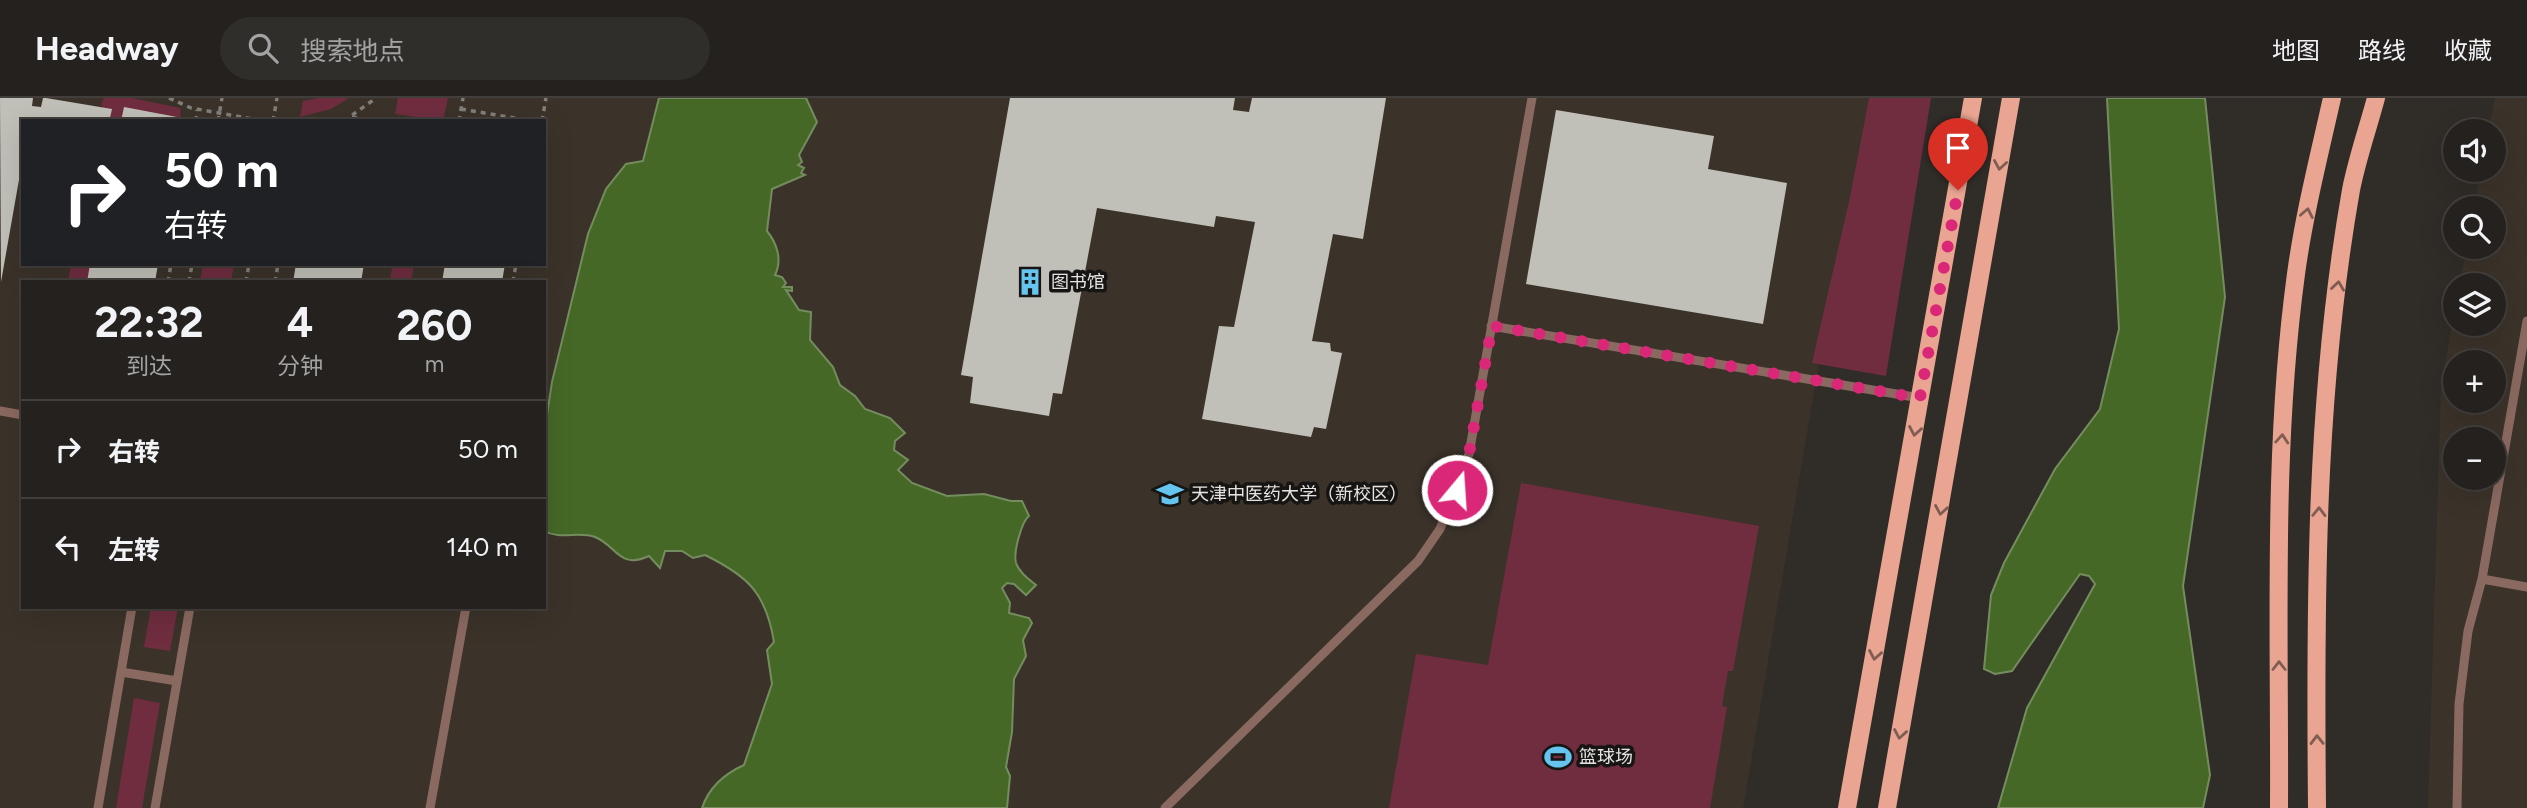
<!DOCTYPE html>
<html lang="zh">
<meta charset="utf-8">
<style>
body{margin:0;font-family:Figtree,"Noto Sans SC",sans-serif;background:#302e2b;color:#f1f3f6;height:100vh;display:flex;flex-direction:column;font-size:26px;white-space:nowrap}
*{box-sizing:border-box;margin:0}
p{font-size:23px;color:#a3a3a4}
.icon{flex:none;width:38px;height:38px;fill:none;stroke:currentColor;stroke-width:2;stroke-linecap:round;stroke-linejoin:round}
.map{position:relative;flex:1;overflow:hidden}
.drawer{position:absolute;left:21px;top:182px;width:525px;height:329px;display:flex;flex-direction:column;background:#24211e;border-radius:0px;box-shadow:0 7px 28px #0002,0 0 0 2px #413e3c}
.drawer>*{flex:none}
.top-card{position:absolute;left:21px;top:21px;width:525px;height:147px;border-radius:0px;box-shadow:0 7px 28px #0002,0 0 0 2px #413e3c;background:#202124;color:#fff;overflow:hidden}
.buttons{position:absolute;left:2443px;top:21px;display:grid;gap:14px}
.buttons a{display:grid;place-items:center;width:63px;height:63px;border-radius:50%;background:#24211e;box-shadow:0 7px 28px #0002,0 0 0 2px #413e3c;font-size:35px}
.pin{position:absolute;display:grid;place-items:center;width:60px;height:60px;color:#fff;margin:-72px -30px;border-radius:50% 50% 50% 0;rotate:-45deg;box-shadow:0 0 7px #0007}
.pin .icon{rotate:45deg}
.me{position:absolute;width:77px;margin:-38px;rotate:18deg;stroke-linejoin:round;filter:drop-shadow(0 0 5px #0008)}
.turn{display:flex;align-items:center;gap:24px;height:147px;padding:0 28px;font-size:32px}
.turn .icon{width:91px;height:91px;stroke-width:2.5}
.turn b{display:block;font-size:49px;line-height:60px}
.eta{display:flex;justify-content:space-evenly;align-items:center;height:119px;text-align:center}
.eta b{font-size:42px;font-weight:700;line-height:49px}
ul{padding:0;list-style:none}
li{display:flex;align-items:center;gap:21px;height:98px;padding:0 28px;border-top:2px solid #413e3c}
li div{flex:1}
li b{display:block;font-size:26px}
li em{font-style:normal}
header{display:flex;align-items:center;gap:42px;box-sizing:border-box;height:98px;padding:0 35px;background:#24211e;border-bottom:2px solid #413e3c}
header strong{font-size:33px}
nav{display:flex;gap:38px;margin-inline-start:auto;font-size:24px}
.search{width:490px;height:63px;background:#302e2b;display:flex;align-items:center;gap:18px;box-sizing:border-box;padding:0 24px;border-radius:38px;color:#a3a3a4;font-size:26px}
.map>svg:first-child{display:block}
</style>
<header>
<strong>Headway</strong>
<div class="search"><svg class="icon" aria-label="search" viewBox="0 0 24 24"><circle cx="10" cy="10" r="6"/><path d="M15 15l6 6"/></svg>搜索地点</div>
<nav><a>地图</a><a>路线</a><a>收藏</a></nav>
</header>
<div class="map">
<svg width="2527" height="710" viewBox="0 0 2527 710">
<rect width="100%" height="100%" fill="#302c28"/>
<path fill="#3b332a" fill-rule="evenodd" d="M 0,0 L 1869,0 L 1816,282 L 1743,710 L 0,710 ZM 23,23 L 544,23 L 544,166 L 23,166 ZM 23,184 L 544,184 L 544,509 L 23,509 Z
M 2495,0 L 2527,0 L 2527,710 L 2428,710 L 2441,288 L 2455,210 L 2455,226 L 2494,226 L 2494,187 L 2459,187 L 2467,149 L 2494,149 L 2494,110 L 2474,110 L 2481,72 L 2494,72 L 2494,33 L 2488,33 ZM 2455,264 L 2494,264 L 2494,303 L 2455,303 ZM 2455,341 L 2494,341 L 2494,380 L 2455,380 Z"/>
<path fill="#702d40" d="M 104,0 L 132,0 L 180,10 L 181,23 L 109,23 L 101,6 Z
M 319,0 L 349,0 L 331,11 L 300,19 L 303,3 Z
M 398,0 L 448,0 L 443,23 L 395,16 Z
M 1869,0 L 1931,0 L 1886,278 L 1812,265 L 1850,99 Z
M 71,166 L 91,166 L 87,184 L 68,184 Z
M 203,166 L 234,166 L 231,184 L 200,184 Z
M 393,166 L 414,166 L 411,184 L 389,184 Z
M 1521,385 L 1759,428 L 1733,573 L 1728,573 L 1722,608 L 1727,609 L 1710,710 L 1389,710 L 1416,556 L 1488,567 Z
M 151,509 L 178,509 L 170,553 L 144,549 Z
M 134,600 L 160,605 L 142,710 L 116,710 Z"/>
<path fill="#456827" stroke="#758d5e" stroke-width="2" d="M 659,0 L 806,0 L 817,24 L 799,57 L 802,64 L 798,67 L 804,70 L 801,75 L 805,77 L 772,91 L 767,133 C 776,144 783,161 775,177 L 782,179 L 786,185 L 783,189 L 792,189 L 792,193 L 786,192 L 799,212 L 811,214 L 810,242 L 833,269 L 840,287 L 855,298 L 865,311 L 890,320 L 905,335 L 895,343 L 894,352 L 908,362 L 898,372 L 912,385 L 947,398 L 984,396 L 1011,403 L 1022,403 L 1029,418 C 1022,423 1013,454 1016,465 C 1019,474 1028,481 1036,487 L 1026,497 L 1014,486 L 1007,485 L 1002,490 L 1010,505 L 1009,515 L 1029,520 L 1032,525 L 1023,542 L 1026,558 L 1014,581 L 1012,634 L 1006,669 L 1010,678 L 1007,710 L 702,710 C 709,689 724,676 744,667 L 772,586 L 767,552 L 774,544 C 766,495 748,478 705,457 L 693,460 L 682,453 L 665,453 L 660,470 L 649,458 C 619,472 616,447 595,439 C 579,433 560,442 544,433 L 544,336 L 552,284 L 588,136 L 606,91 L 626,66 L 643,63 Z
M 2107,0 L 2205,0 L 2225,199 L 2183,488 L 2210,677 L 2203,710 L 1998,710 L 2027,610 L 2095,486 L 2089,478 L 2080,476 L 2012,573 L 1995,576 L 1984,571 L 1991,497 L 2004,465 L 2055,371 L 2100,311 L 2119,231 Z"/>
<path fill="#c0c0b9" d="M 0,0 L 33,0 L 32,8 L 41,9 L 43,0 L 46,0 L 112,11 L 110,20 L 119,21 L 35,23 L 35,20 L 30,20 L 29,23 L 23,23 L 23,59 L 1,184 Z
M 1010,0 L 1235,0 L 1233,12 L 1249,14 L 1252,0 L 1386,0 L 1363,141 L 1333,136 L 1312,243 L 1330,245 L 1331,253 L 1342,255 L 1326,331 L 1314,329 L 1311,339 L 1202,321 L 1219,228 L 1234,229 L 1255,124 L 1216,118 L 1214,129 L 1097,110 L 1062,296 L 1053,295 L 1049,318 L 970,305 L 973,279 L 961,277 Z
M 124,9 L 177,19 L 176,23 L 121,23 Z
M 1556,12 L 1714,38 L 1708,71 L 1787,85 L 1763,226 L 1526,186 Z
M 90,166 L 158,166 L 155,184 L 87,184 Z
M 296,166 L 364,166 L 361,184 L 293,184 Z
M 445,166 L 505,166 L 502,184 L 442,184 Z"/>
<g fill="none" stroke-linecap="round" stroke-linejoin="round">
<path stroke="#827f7b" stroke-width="3.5" stroke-dasharray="5 5" stroke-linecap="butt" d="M 169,0 L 191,10 L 264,23
M 461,11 L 532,23
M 352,19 L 375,23
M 196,23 L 197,12
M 218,23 L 222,0
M 273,23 L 277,0
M 344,23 L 376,0
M 459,23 L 463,0
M 542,23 L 546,0
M 168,184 L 171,166
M 189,184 L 192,166
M 246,184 L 249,166
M 275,184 L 278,166
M 513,184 L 516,166"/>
<path stroke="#8a6960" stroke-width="9" d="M 1491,228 L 1920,300
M 0,313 L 23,317
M 2482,481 L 2527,489
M 121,574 L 177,583
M 98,710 L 132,509
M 155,710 L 190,509
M 430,710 L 466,509
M 1165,710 L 1418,463 L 1440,431 L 1469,356 L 1532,0
M 2457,710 L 2459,606 L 2468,533 L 2482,481 L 2527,223"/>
<path stroke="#e9a591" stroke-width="18" d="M 1847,710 L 1973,0
M 1887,710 L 2011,0
M 2279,710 C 2280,532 2272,353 2296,176 C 2304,117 2319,58 2332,0
M 2317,710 C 2315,504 2315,296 2351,92 C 2357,61 2368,30 2376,0"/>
</g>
<defs><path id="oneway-chevron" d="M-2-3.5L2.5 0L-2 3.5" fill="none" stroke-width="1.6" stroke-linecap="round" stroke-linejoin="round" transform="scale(1.75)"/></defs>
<g stroke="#805d52">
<use href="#oneway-chevron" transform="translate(2000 67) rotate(99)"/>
<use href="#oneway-chevron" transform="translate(2307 115) rotate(-79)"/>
<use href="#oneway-chevron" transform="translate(2338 188) rotate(-82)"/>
<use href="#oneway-chevron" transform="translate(1915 333) rotate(100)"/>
<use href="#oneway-chevron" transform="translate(2282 341) rotate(-86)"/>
<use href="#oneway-chevron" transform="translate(1941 412) rotate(100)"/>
<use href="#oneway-chevron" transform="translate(2319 414) rotate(-89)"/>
<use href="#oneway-chevron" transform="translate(1875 557) rotate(100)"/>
<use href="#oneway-chevron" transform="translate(2279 568) rotate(-90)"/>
<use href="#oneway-chevron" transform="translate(1900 636) rotate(100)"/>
<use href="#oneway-chevron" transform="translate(2317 642) rotate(-91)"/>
</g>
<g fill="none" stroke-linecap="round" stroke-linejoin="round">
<path stroke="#db2777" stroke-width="12" stroke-dasharray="0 21.6" d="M 1457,392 L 1469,356 L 1492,228 L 1920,300 L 1958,92"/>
</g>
<defs>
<symbol id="building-bare" viewBox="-9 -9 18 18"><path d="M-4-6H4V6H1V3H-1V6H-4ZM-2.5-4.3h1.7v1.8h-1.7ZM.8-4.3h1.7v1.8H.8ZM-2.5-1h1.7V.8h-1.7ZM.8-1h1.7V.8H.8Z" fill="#65c5ee" stroke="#161513" stroke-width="2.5" paint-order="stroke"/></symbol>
<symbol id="university-bare" viewBox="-9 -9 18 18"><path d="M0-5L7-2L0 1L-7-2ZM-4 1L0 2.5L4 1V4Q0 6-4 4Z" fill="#65c5ee" stroke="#161513" stroke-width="2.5" paint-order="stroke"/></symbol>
<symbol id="stadium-bare" viewBox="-9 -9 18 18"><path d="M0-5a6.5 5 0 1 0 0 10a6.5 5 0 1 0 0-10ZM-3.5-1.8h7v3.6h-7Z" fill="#65c5ee" stroke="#161513" stroke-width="2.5" paint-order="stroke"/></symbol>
</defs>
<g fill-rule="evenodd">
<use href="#building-bare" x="1011" y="165" width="38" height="38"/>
<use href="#university-bare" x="1151" y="377" width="38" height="38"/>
<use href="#stadium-bare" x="1539" y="640" width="38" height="38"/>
</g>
<g text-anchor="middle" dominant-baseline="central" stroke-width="7" stroke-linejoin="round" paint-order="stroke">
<g font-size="18" fill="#e5e2df" stroke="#161513" text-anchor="start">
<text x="1051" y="184">图书馆</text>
<text x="1191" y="396">天津中医药大学（新校区）</text>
<text x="1579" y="659">篮球场</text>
</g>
</g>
</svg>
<div class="buttons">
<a><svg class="icon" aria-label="sound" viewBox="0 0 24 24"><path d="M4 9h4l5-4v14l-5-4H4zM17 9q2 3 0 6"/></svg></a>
<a><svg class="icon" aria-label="search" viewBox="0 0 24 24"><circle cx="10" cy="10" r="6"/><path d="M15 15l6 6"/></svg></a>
<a><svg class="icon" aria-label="layers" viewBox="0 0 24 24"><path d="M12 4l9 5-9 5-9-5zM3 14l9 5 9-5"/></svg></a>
<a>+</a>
<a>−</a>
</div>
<div class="pin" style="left:1958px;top:92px;background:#d93025"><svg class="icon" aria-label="arrive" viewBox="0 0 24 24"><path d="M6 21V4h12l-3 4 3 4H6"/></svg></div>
<svg class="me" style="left:1457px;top:392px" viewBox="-20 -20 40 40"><circle r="17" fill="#db2777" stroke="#fff" stroke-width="3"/><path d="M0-11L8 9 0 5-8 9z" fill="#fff"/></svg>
<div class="top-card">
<div class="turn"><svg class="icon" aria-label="right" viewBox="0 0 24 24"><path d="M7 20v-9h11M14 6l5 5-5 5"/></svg><div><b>50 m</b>右转</div></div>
</div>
<section class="drawer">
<div class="eta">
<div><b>22:32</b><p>到达</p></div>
<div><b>4</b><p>分钟</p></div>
<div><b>260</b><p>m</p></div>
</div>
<ul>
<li><svg class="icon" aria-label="right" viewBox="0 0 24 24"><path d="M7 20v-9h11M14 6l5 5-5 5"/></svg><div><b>右转</b></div><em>50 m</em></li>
<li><svg class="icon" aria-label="left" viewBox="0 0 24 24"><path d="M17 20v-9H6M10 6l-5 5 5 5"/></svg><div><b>左转</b></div><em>140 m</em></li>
</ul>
</section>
</div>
